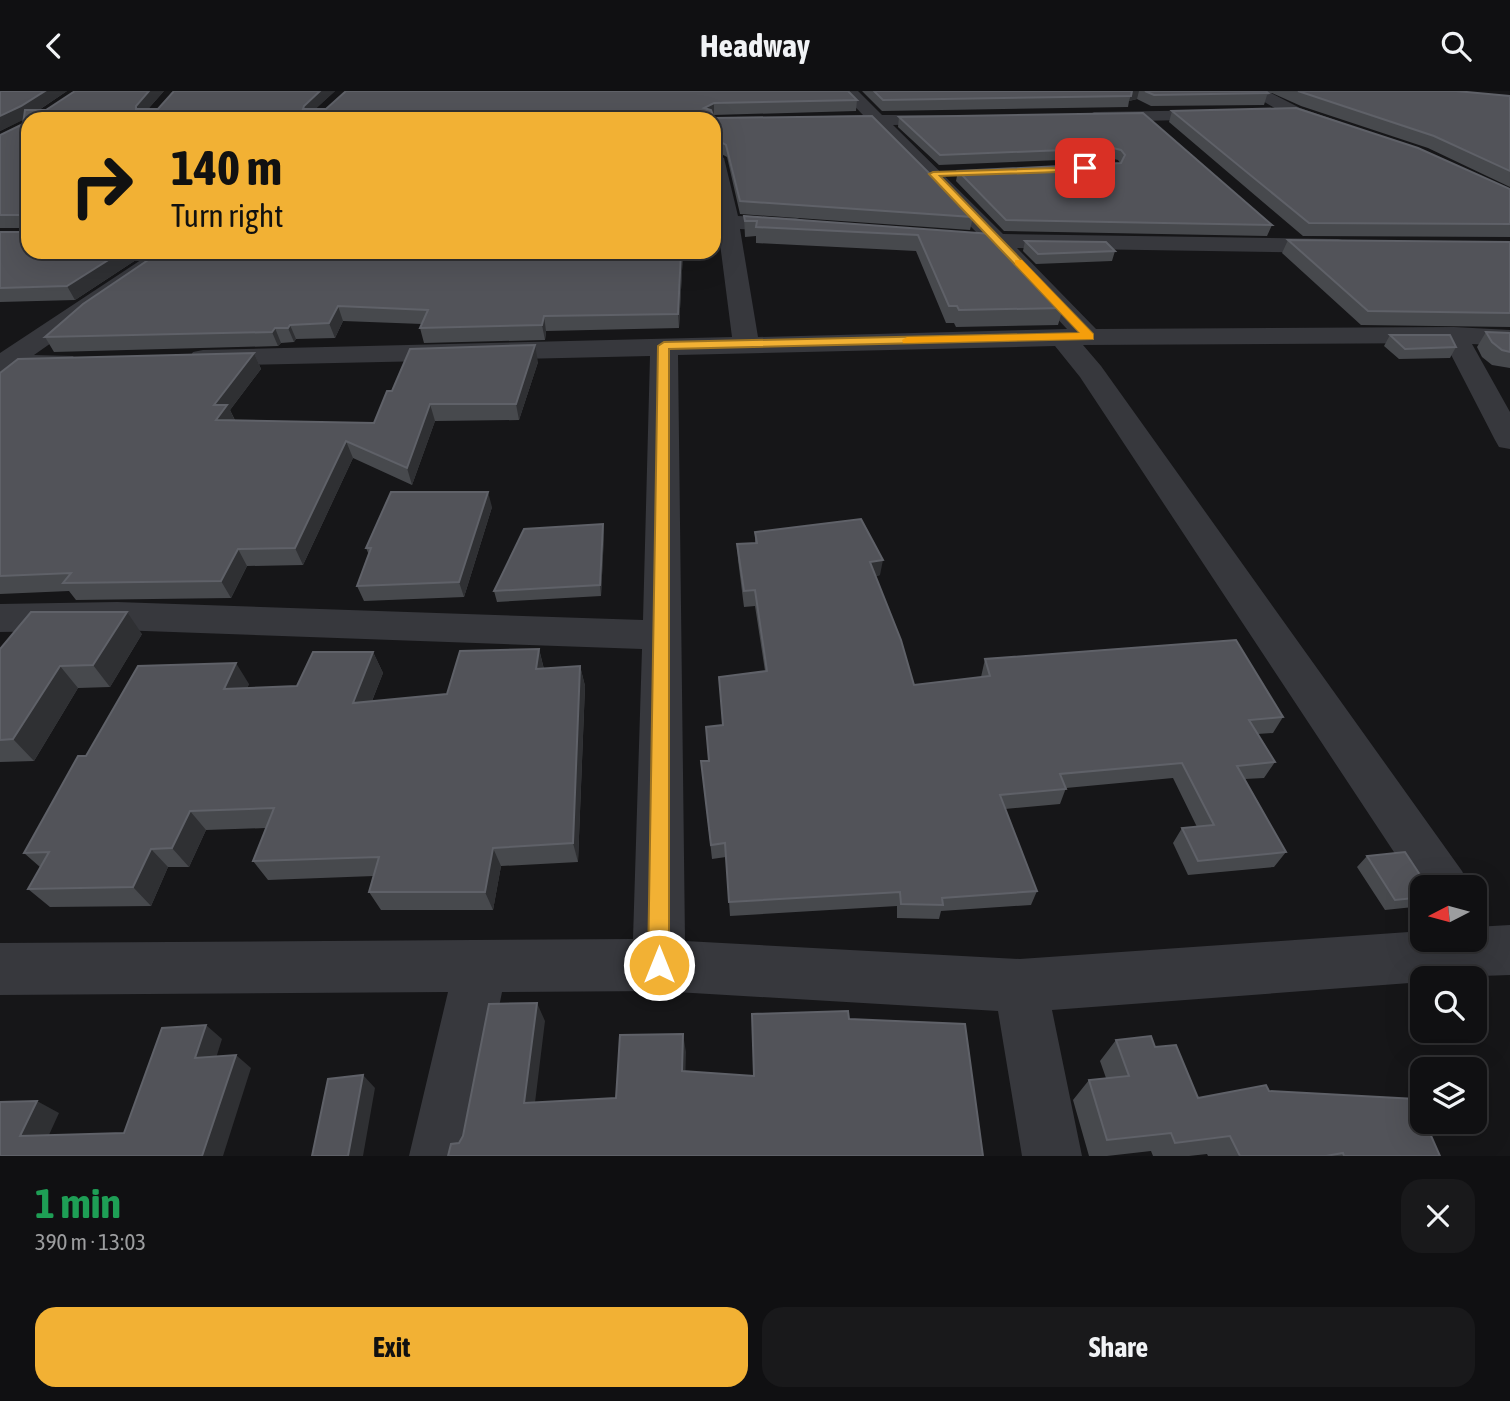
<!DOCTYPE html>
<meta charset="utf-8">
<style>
body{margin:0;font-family:"Asap Condensed",sans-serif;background:#19191b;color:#f1f3f6;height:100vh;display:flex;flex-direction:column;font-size:26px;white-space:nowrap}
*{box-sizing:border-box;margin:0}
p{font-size:23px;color:#9c9d9f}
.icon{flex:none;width:38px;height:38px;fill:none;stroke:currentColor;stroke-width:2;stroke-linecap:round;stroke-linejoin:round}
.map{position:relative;height:1065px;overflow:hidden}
.sheet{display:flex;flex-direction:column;background:#101012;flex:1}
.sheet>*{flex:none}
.guide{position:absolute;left:21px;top:21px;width:700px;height:147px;border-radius:21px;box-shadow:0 7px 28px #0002,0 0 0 2px #303032;background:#f2b134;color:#111;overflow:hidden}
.needle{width:46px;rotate:264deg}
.controls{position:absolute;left:1410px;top:784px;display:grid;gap:14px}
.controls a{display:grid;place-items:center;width:77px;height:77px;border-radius:14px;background:#101012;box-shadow:0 7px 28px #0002,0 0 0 2px #303032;font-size:35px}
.pin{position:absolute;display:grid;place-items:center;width:60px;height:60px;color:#fff;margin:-30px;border-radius:14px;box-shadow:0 4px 10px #0006}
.me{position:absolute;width:77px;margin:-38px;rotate:0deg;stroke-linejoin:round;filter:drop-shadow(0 0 5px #0008)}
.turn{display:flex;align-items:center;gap:24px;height:147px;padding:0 35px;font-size:32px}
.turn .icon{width:91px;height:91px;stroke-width:2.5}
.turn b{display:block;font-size:49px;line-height:60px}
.round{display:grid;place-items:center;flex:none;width:74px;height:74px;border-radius:21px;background:#19191b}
.overview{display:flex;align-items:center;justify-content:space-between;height:119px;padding:0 35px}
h1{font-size:42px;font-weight:700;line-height:52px;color:#1e9e55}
.cta{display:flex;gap:14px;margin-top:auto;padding:14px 35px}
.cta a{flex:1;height:80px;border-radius:21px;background:#f2b134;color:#111;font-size:28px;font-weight:700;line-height:80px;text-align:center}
.cta a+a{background:#19191b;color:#f1f3f6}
header{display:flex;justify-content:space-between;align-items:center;height:91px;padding:0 35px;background:#101012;font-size:32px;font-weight:700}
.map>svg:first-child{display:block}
</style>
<header><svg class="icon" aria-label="back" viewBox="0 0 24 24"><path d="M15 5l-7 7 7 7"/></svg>Headway<svg class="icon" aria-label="search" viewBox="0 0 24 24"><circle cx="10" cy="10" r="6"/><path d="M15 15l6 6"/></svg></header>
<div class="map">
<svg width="1510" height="1065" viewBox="0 0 1510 1065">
<rect width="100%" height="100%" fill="#161618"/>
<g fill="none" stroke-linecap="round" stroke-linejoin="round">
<path fill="#37383d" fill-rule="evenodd" d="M 840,0 L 858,0 L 882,24 L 956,24 L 959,28 L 950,33 L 893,34 L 1003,143 L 1338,148 L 1346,150 L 1350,155 L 1346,160 L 1338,162 L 1017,157 L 1096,238 L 1454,236 L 1510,239 L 1510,255 L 1472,253 L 1510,321 L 1510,358 L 1499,356 L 1495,349 L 1445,252 L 1083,254 L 1101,275 L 1462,780 L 1470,796 L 1423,796 L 1423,805 L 1080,286 L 1055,255 L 678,264 L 685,850 L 1020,868 L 1423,840 L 1423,849 L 1475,849 L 1475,836 L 1510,834 L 1510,884 L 1423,887 L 1423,891 L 1052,919 L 1082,1065 L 1022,1065 L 998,920 L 659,900 L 502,901 L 469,1065 L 409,1065 L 448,901 L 0,904 L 0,852 L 633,848 L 642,558 L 117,539 L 0,541 L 0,513 L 117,511 L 643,529 L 650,265 L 203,275 L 193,273 L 189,267 L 193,261 L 203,259 L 732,246 L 718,137 L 714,137 L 714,61 L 724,67 L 738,125 L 796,127 L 804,129 L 807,134 L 804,139 L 796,141 L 740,138 L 758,246 L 1067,238 L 990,156 L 938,151 L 935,146 L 938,141 L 977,142 L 873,35 L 819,34 L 816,30 L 825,25 L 863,24 Z
M 1246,0 L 1267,0 L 1300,17 L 1341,31 L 1344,35 L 1335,40 L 1288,25 Z
M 1223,19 L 1229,20 L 1232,24 L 1229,28 L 1094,31 L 1085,26 L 1094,21 Z
M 153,161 L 181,161 L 34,264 L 73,265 L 77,271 L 73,277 L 0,282 L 0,262 Z"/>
</g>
<path fill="#47494d" d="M 0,0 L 67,0 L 39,19 L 46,19 L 164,0 L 148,18 L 158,18 L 335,0 L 315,18 L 857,9 L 856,20 L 713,24 L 714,27 L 973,126 L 970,139 L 740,123 L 727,66 L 714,59 L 714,28 L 28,161 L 148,161 L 75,209 L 0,211 L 0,141 L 22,141 L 22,137 L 0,137 L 0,44 L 23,33 L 24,28 L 0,40 Z
M 862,0 L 1456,0 L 1510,5 L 1510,96 L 1428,57 L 1301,15 L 1272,2 L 1267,4 L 1264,14 L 1151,15 L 1137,8 L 1129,10 L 1128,16 L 882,20 Z
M 1172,20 L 1510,98 L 1510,146 L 1303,145 L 1169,31 Z
M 1143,22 L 1272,134 L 1267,145 L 1004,140 L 956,90 L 958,80 L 1120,72 L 1118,69 L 1110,67 L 939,74 L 898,36 L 899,26 Z
M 744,125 L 992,143 L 1063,217 L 1058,234 L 956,236 L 954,232 L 946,232 L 916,160 L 756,152 L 756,145 L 745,146 Z
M 714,126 L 716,133 L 716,146 L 714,146 Z
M 1288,149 L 1510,151 L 1510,236 L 1361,234 L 1282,162 Z
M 1025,150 L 1115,160 L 1112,170 L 1036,173 L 1023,160 Z
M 160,161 L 683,161 L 679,237 L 546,240 L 545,249 L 424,252 L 420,237 L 422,233 L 343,230 L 335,247 L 296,248 L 294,251 L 281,252 L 278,255 L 54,261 L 45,246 Z
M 1486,241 L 1510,242 L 1510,277 L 1492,274 L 1482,266 L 1477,256 Z
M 1390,244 L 1456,256 L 1450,267 L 1399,268 L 1384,255 Z
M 254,262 L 261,278 L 230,319 L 235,329 L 374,332 L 392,300 L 538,271 L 519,329 L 435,330 L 412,394 L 353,367 L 303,474 L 247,475 L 231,507 L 76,509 L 69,500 L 0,503 L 0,282 Z
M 492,416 L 464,506 L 364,510 L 357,495 L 369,464 L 366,457 Z
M 603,433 L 604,444 L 601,505 L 497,511 L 494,500 Z
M 755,441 L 880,484 L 876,485 L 914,594 L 981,586 L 985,568 L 1283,626 L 1273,642 L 1257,643 L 1275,671 L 1264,687 L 1245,688 L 1286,761 L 1274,776 L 1188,784 L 1173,752 L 1182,737 L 1197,736 L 1173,687 L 1066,697 L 1060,713 L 1005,718 L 1037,800 L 1031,814 L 941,820 L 939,828 L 897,827 L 897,815 L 730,825 L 726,766 L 712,768 L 701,670 L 709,670 L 722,634 L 765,580 L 755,515 L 744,516 L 738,469 L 737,453 L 755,452 Z
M 142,543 L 110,596 L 78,597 L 34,670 L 0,671 L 0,558 Z
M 539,558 L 544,578 L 580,575 L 585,595 L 578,771 L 501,775 L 493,819 L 381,819 L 369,801 L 374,785 L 268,789 L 253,770 L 266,737 L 206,739 L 189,776 L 168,776 L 151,815 L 50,816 L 28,798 L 40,776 L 24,762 L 86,665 L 249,593 L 247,597 L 297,595 L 373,561 L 383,582 L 372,610 L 447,603 Z
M 1367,765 L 1423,796 L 1423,815 L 1385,819 L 1357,776 Z
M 1116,949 L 1155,956 L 1198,1007 L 1269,1000 L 1440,1065 L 1208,1065 L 1207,1063 L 1189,1065 L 1153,1065 L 1151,1060 L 1107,1065 L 1089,1065 L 1073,1009 L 1089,989 L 1106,987 L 1100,970 Z"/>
<path fill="#2f3033" d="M 45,0 L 67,0 L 27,27 L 0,40 L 0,25 Z
M 149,0 L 164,0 L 141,26 L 136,18 L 136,15 Z
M 320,0 L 335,0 L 307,26 L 303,18 L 304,15 Z
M 1132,0 L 1139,0 L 1137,8 L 1129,10 Z
M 714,12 L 714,23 L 704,28 L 704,17 Z
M 121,161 L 148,161 L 75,209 L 67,195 Z
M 681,161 L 683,161 L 679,237 L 678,223 Z
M 338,215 L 343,230 L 335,247 L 329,232 Z
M 544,225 L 546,240 L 545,249 L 542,234 Z
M 290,234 L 296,248 L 294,251 L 288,237 Z
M 275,237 L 281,252 L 278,255 L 272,241 Z
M 535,254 L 538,271 L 519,329 L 516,313 Z
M 254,262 L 261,278 L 230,319 L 235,330 L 216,329 L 214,314 Z
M 430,313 L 435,330 L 412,394 L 407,377 Z
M 346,350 L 353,367 L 303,474 L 295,457 Z
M 488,401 L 492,416 L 464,506 L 459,491 Z
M 603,433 L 604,444 L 601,505 L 600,494 Z
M 238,458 L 247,475 L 231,507 L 221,490 Z
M 883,469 L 880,484 L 868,487 L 870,471 Z
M 127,521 L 142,543 L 110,596 L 93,574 Z
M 539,558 L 544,579 L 536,578 Z
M 373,561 L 383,582 L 363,632 L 353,612 Z
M 236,572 L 249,593 L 237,619 L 224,598 Z
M 60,575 L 78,597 L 34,670 L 13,648 Z
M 580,575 L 585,595 L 578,771 L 573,752 Z
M 190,720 L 206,739 L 189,776 L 172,757 Z
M 493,757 L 501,775 L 493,819 L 485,801 Z
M 151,758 L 168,776 L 151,815 L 133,796 Z
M 537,912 L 545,930 L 533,1028 L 524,1012 Z
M 206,934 L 222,948 L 212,980 L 195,967 Z
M 683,943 L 686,961 L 685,997 L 682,980 Z
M 236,964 L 251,977 L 223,1065 L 202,1065 Z
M 363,984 L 375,997 L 363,1065 L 348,1065 Z
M 37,1010 L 59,1022 L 43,1057 L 20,1045 Z"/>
<path fill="#525359" stroke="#5f6168" stroke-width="2" d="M 0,0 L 45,0 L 21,15 L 0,25 Z
M 75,0 L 149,0 L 136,15 L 136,18 L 158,18 L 174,0 L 320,0 L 304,15 L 303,18 L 326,18 L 346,0 L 848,0 L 857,9 L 714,12 L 704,17 L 711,19 L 714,27 L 872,25 L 973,126 L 740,110 L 726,54 L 714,47 L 714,28 L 28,28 L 28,161 L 121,161 L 67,195 L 0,197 L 0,141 L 22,141 L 22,124 L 0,124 L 0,44 L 23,33 L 25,19 L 46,19 Z
M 874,0 L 1132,0 L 1131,5 L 883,9 Z
M 1145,0 L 1266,0 L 1268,2 L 1154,4 Z
M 1298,0 L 1456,0 L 1510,5 L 1510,80 L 1434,45 Z
M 1296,17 L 1418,57 L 1510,98 L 1510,133 L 1309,132 L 1172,20 Z
M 1143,22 L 1272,134 L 1006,129 L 958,80 L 1121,72 L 1125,64 L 1121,59 L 1113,57 L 940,64 L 899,26 Z
M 744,125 L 992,143 L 1063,217 L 959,219 L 957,215 L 949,215 L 918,144 L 756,136 L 757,130 L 745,130 Z
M 1288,149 L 1510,151 L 1510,222 L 1368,220 Z
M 1025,150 L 1106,151 L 1115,160 L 1038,163 Z
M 160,161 L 681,161 L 678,223 L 544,225 L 542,234 L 420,237 L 428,219 L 338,215 L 329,232 L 290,234 L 288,237 L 275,237 L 272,241 L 45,246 L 83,213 Z
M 1486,241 L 1510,242 L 1510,261 L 1502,259 L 1492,251 Z
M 1390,244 L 1450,244 L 1456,256 L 1405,258 Z
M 535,254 L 516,313 L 430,313 L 407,377 L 346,350 L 295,457 L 238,458 L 221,490 L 63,492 L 71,482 L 0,485 L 0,282 L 18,268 L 254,262 L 214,314 L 227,314 L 216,329 L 374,332 L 387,300 L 392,300 L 410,258 Z
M 391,401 L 488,401 L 459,491 L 357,495 L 371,457 L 366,457 Z
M 861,428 L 883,469 L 870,471 L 901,549 L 914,594 L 990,585 L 985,568 L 1236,549 L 1283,626 L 1249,629 L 1275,671 L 1237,675 L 1286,761 L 1198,770 L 1182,737 L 1214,734 L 1182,672 L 1060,683 L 1066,698 L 1000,704 L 1037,800 L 942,807 L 943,814 L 901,813 L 900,801 L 729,811 L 725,752 L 711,754 L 701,670 L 709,670 L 706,636 L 723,634 L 719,586 L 767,580 L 755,499 L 744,500 L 737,453 L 757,452 L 755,441 Z
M 603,433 L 600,494 L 494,500 L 524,438 Z
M 31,521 L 127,521 L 93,574 L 60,575 L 13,648 L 0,649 L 0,558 Z
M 539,558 L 536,578 L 580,575 L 573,752 L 493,757 L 485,801 L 369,801 L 379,766 L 253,770 L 274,717 L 190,720 L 172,757 L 151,758 L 133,796 L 28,798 L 49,761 L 24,762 L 78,665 L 86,665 L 138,575 L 236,572 L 224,598 L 297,595 L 313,561 L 373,561 L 353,612 L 447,603 L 460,560 Z
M 1405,761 L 1428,796 L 1423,796 L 1423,806 L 1395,809 L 1367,765 Z
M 537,912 L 524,1012 L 616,1007 L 620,944 L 683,943 L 682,980 L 754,985 L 752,923 L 848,920 L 849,928 L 965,933 L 983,1065 L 448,1065 L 451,1053 L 459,1052 L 463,1045 L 489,913 Z
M 206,934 L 195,967 L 236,964 L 202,1065 L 0,1065 L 0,1011 L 37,1010 L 20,1045 L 124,1042 L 162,937 Z
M 1151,945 L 1155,956 L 1176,954 L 1198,1007 L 1266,994 L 1269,1000 L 1416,1008 L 1423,1025 L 1423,1031 L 1425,1031 L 1440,1065 L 1344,1065 L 1343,1062 L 1326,1065 L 1240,1065 L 1230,1045 L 1175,1052 L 1171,1042 L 1107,1049 L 1089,989 L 1129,985 L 1116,949 Z
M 363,984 L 348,1065 L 312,1065 L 328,988 Z"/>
<path fill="#f2b134" stroke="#9d7322" stroke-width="2" d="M 1088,76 L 1085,80 L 940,85 L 1093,243 L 1093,248 L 669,258 L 669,874 L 666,881 L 659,885 L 651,881 L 648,874 L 658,255 L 664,251 L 1080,242 L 929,83 L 933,81 Z"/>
<path fill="#f59e0b" d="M 1015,169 L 1022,169 L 1093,243 L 1093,248 L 903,252 L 902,249 L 907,246 L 1080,242 L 1015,173 Z"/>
</svg>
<div class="controls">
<a><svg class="needle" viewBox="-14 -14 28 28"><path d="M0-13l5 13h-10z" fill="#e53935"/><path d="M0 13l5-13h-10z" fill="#9c9d9f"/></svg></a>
<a><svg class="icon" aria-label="search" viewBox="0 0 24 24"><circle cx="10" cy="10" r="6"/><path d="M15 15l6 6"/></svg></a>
<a><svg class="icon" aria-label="layers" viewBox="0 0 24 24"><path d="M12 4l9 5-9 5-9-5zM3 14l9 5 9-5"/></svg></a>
</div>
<div class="pin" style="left:1085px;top:77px;background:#d93025"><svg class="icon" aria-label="arrive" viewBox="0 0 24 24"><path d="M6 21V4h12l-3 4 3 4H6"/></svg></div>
<svg class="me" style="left:659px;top:874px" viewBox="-20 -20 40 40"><circle r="17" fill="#f2b134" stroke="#fff" stroke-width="3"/><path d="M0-11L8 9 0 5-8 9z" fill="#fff"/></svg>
<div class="guide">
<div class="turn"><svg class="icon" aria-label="right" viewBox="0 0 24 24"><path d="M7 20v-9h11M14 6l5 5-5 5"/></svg><div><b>140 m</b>Turn right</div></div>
</div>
</div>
<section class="sheet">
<div class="overview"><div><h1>1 min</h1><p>390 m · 13:03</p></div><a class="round"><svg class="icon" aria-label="close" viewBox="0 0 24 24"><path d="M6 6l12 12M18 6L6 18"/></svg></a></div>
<div class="cta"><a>Exit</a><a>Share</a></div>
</section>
